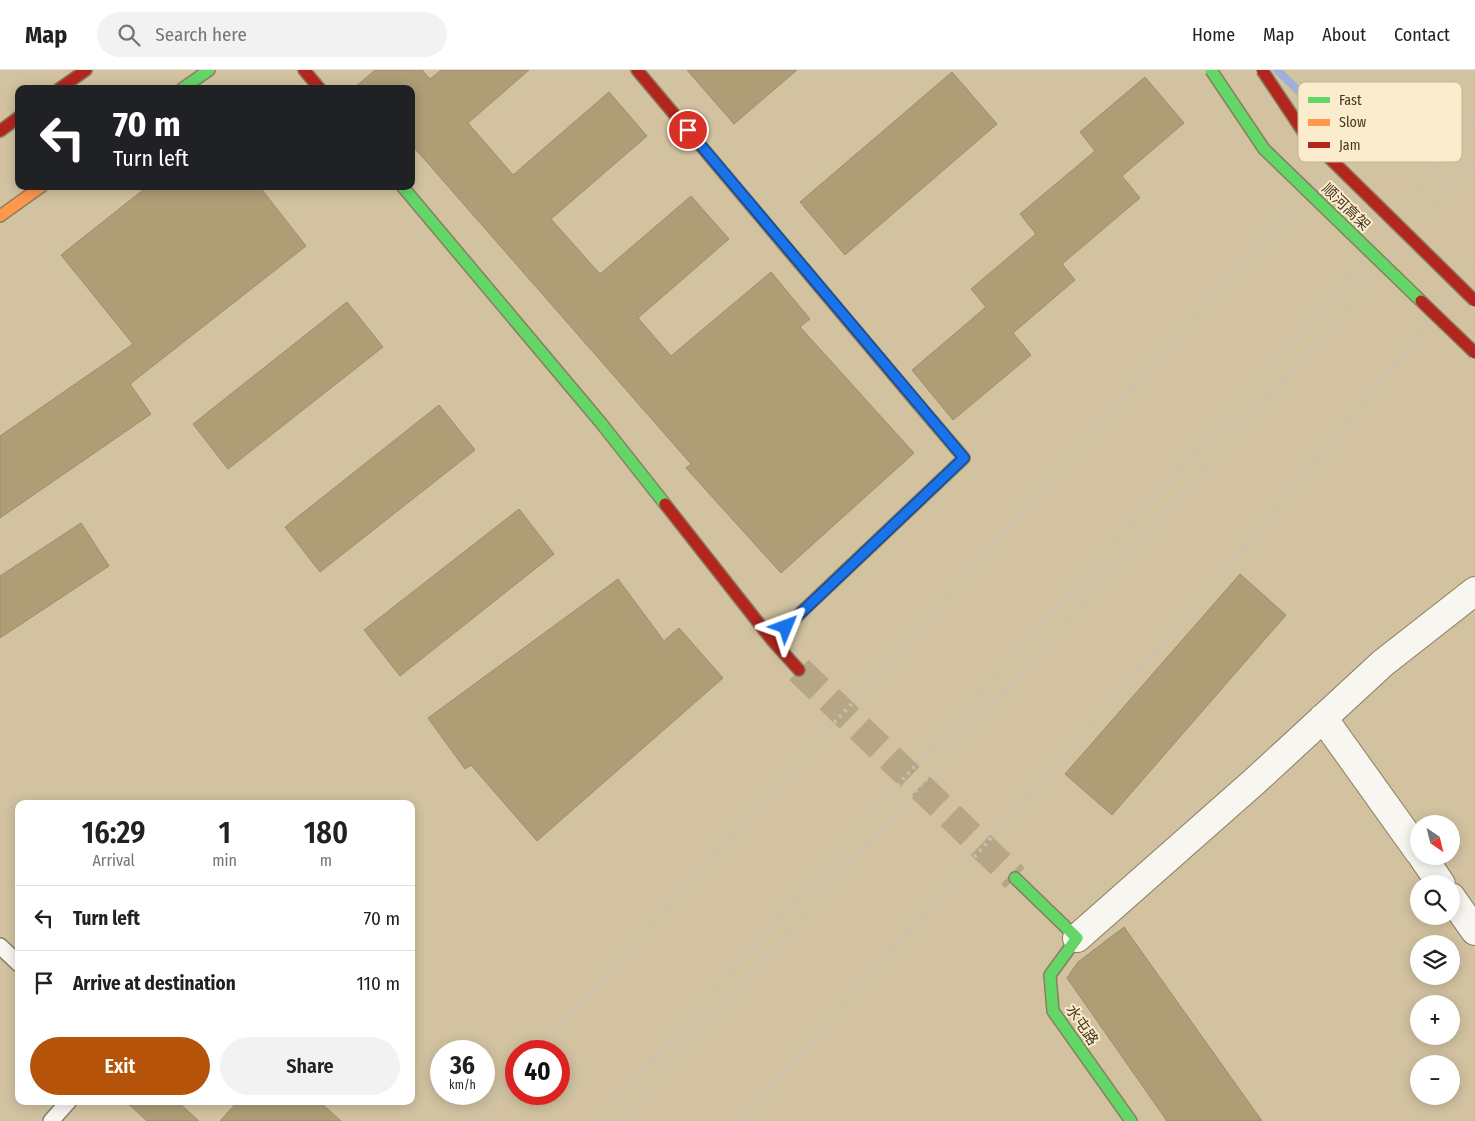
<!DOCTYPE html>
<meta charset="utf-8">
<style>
body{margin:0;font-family:"Fira Sans Condensed","Noto Sans SC",sans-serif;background:#f2f2f2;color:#202124;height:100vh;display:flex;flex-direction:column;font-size:19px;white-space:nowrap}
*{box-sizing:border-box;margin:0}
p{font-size:16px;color:#757577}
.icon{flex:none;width:28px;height:28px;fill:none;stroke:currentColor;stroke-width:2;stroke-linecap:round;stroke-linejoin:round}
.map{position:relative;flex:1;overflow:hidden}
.drawer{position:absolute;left:15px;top:730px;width:400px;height:305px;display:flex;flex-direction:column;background:#fff;border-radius:10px;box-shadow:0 2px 12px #0003}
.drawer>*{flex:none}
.banner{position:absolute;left:15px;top:15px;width:400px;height:105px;border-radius:10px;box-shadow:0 2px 12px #0003;background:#202124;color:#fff;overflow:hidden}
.needle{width:32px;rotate:145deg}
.controls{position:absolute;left:1410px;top:745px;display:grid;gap:10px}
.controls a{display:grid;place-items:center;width:50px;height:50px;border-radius:50%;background:#fff;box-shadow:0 2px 12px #0003;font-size:25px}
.speed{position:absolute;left:430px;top:970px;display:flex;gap:10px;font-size:25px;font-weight:700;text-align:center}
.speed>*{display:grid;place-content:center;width:65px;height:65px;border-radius:50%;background:#fff;box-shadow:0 2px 12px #0003;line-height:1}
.speed small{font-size:12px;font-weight:400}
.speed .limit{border:8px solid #d22;background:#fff;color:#111}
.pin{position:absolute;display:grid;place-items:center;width:42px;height:42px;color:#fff;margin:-21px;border:2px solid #fff;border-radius:50%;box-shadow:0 1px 5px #0007}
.me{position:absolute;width:55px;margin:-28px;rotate:46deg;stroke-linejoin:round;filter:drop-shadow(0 0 4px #0008)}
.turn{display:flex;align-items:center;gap:18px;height:105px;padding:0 15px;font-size:22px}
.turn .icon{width:65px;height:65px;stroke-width:2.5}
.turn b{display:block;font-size:35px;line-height:42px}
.eta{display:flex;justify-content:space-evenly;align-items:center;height:85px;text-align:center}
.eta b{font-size:30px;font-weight:600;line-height:35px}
.primary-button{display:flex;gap:10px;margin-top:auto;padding:10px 15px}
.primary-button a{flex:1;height:58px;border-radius:30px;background:#b45309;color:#fff;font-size:20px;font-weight:600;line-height:58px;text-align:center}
.primary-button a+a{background:#f2f2f2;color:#202124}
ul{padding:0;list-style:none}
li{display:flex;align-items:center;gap:15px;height:65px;padding:0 15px;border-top:1px solid #e0e0e0}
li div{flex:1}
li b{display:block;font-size:19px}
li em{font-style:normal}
header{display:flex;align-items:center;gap:30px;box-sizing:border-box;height:70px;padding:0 25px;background:#fff;border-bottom:1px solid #e0e0e0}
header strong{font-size:24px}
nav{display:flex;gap:28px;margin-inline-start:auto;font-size:18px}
.search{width:350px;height:45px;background:#f2f2f2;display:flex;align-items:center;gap:12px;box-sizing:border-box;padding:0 18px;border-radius:28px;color:#757577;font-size:19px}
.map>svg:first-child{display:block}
</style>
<header>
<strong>Map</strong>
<div class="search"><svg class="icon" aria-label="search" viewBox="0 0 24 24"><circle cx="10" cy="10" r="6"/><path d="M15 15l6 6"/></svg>Search here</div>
<nav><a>Home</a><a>Map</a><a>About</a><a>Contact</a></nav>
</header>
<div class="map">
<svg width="1475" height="1051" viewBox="0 0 1475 1051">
<rect width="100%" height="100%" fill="#d2c2a0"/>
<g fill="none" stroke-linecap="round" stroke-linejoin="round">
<path stroke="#9eb0d9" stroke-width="8" d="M 1277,0 L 1313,35"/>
</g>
<path fill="#ae9d75" stroke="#9a8e72" d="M 375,0 L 422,0 L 430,9 L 441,0 L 529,0 L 468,53 L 513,105 L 609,22 L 647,66 L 551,149 L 600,204 L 691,126 L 729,169 L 638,248 L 671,286 L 771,202 L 810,249 L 800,257 L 914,383 L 781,503 L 686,398 L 691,394 L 411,74 L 411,19 L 353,19 Z
M 687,0 L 797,0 L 734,54 Z
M 952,2 L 997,54 L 845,185 L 800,132 Z
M 1145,7 L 1184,53 L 1122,106 L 1140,128 L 1062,194 L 1075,210 L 1013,263 L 1031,285 L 953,350 L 912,300 L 986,237 L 971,219 L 1036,164 L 1020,144 L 1095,81 L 1080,62 Z
M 148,116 L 259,116 L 306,176 L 130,314 L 151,344 L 0,448 L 0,366 L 133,274 L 61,185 Z
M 347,232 L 383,277 L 228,399 L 193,354 Z
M 439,335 L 475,380 L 320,502 L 285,457 Z
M 519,439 L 554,484 L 400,606 L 364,560 Z
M 81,453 L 109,496 L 0,568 L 0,506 Z
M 1240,504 L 1286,545 L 1112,745 L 1065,704 Z
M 618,509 L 664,571 L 679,558 L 723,608 L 537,771 L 471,695 L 465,699 L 428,648 Z
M 1124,857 L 1262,1051 L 1167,1051 L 1067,908 L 1078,892 Z
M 125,1031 L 177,1031 L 199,1051 L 147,1051 Z
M 238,1031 L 319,1031 L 341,1051 L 220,1051 Z"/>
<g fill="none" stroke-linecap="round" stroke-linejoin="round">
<path stroke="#b6a686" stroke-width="28" stroke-dasharray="28 14" stroke-linecap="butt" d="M 799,600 L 1015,808"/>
<defs>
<path id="lane" d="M 0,876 L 19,894
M 51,1051 L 69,1031"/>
<path id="street" d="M 1323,648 L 1419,782
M 1422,786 L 1441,814
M 1451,827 L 1475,861
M 1077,868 L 1255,711 L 1383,593 L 1475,521"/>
<path id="fast" d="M 182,19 L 209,0
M 402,116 L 601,353 L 665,434
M 1015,808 L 1077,868 L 1050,905 L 1053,941 L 1131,1051"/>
<path id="slow" d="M 0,146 L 42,116
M 772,570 L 964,388 L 918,334"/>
<path id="jam" d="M 304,0 L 320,19
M 637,0 L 918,334
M 59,19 L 86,0
M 0,61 L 19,47
M 665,434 L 772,570 L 799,600"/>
</defs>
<use href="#lane" stroke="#8a7e61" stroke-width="18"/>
<use href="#street" stroke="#8a7e61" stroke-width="30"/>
<use href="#fast" stroke="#8a7e61" stroke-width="14"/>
<use href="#slow" stroke="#8a7e61" stroke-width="14"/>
<use href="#jam" stroke="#8a7e61" stroke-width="14"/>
<use href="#lane" stroke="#f8f6f1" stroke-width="15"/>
<use href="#street" stroke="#f8f6f1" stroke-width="28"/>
<use href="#fast" stroke="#63d668" stroke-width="11"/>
<use href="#slow" stroke="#ff974d" stroke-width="11"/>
<use href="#jam" stroke="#b3261e" stroke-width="11"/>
<path stroke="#c6c1b7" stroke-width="4" stroke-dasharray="2.5 5" stroke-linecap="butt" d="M 538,981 L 882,600 L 1203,238 L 1421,0
M 475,1051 L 516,1005
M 598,1051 L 1320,242 L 1475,49
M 620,1051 L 1334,254 L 1475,89
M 741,1051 L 1205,526 L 1416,269 L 1475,191"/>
<defs>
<path id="fast-bridge" d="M 1211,0 L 1264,79 L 1421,231"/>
<path id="jam-bridge" d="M 1262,0 L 1304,63 L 1475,231
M 1421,231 L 1475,283"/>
</defs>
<use href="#fast-bridge" stroke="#8a7e61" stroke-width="14" stroke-linecap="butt"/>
<use href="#jam-bridge" stroke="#8a7e61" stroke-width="14" stroke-linecap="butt"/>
<use href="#fast-bridge" stroke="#63d668" stroke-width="11"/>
<use href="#jam-bridge" stroke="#b3261e" stroke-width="11"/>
</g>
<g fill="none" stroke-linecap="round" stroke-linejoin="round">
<defs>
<path id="route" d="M 688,60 L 964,388 L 786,557"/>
</defs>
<use href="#route" stroke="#114b97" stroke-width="12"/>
<use href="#route" stroke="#1a73e8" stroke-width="9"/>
</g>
<g text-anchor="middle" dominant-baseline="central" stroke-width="4" stroke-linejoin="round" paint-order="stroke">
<g font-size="15" fill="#44381e" stroke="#fbeccd">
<text transform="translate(1346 137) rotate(44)">顺河高架</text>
<text transform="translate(1082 955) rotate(56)">水屯路</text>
</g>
</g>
<rect x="1298" y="12" width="164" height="80" rx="8" fill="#fbeccd" stroke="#c4b698" stroke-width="1"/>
<rect x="1308" y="27" width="22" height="6" fill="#63d668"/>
<rect x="1308" y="49" width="22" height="7" fill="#ff974d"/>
<rect x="1308" y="72" width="22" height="6" fill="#b3261e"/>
<g font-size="14" fill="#44381e">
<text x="1339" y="35">Fast</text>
<text x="1339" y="57">Slow</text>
<text x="1339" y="80">Jam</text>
</g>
</svg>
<div class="controls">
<a><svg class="needle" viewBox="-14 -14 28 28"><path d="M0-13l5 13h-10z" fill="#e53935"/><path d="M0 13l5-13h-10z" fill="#757577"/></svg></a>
<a><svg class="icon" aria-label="search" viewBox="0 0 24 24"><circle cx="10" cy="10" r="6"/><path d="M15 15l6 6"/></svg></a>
<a><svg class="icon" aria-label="layers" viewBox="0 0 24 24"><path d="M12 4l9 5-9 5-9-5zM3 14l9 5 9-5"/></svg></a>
<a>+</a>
<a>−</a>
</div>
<div class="speed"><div>36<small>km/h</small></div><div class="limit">40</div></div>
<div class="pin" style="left:688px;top:60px;background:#d93025"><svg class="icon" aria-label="arrive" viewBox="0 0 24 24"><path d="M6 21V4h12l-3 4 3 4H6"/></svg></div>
<svg class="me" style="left:786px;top:557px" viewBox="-20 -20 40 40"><path d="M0-17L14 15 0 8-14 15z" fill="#1a73e8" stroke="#fff" stroke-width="4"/></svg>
<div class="banner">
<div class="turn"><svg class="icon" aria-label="left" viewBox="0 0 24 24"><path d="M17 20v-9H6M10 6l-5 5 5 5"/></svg><div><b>70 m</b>Turn left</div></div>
</div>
<section class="drawer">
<div class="eta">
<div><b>16:29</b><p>Arrival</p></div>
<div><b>1</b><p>min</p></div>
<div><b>180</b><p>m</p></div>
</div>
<ul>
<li><svg class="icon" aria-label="left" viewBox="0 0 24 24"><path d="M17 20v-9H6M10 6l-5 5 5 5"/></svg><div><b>Turn left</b></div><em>70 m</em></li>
<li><svg class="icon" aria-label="arrive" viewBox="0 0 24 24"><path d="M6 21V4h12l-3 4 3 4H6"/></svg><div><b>Arrive at destination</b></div><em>110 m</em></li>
</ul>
<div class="primary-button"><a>Exit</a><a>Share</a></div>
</section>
</div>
